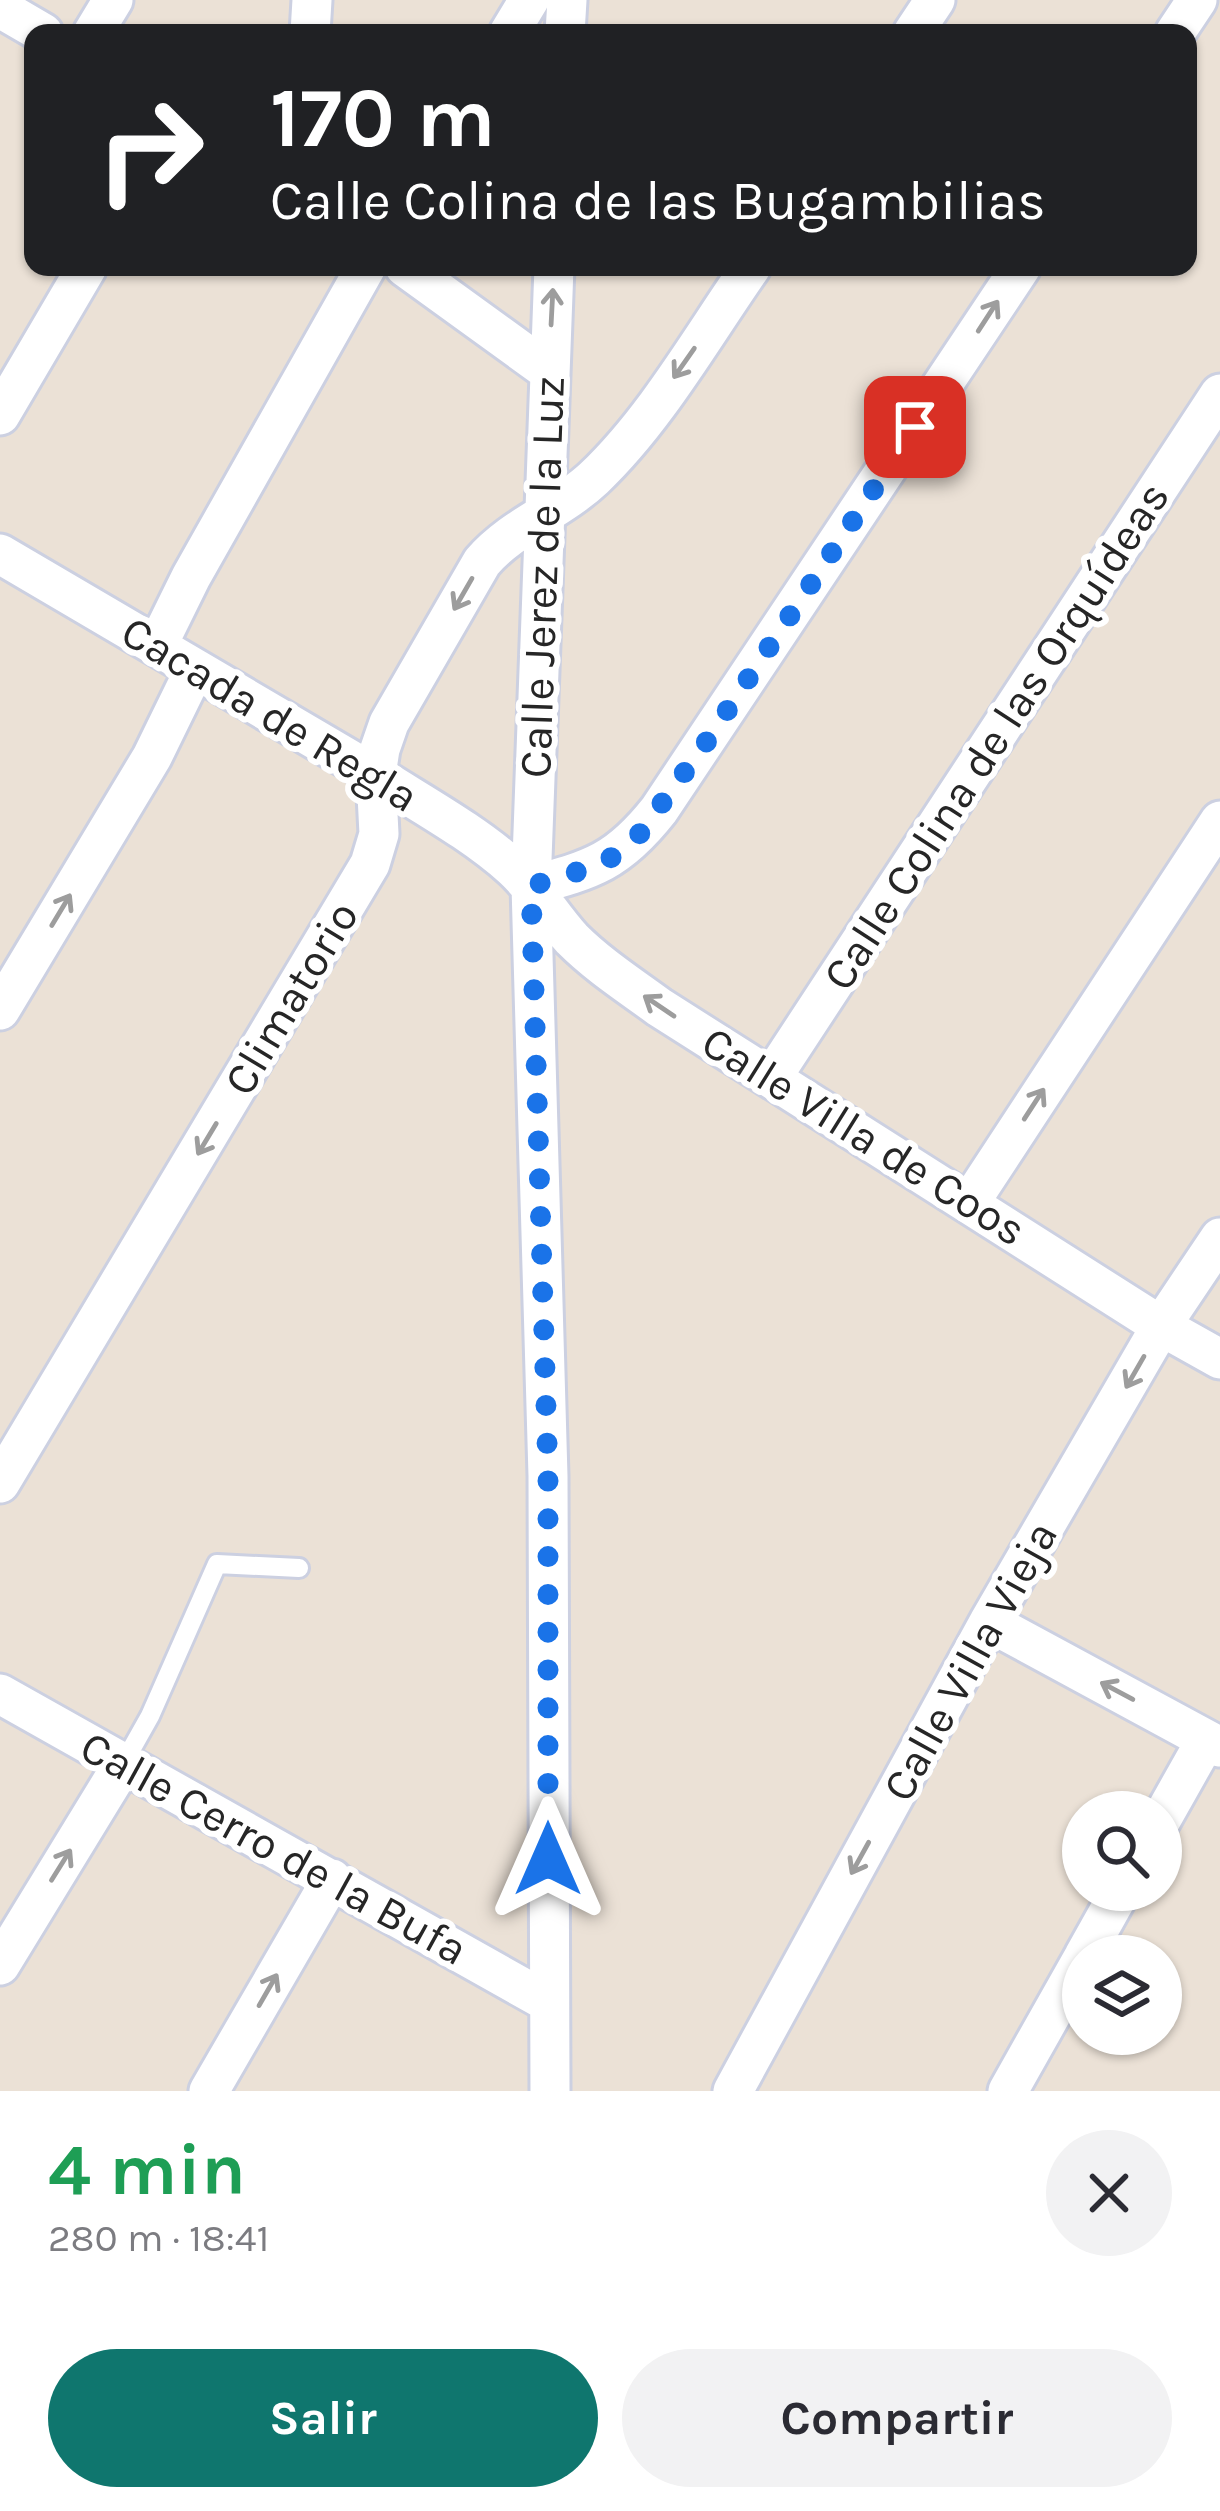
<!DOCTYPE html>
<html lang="es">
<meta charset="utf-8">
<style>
body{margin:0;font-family:Karla,sans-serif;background:#f2f2f3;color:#2b2b33;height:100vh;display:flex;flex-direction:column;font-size:45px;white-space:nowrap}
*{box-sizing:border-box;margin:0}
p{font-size:39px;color:#7c7c81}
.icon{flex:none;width:66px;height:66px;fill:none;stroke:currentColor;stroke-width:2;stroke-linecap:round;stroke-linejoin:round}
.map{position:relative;height:2091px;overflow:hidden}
.sheet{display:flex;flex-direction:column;background:#fff;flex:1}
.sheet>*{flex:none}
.guide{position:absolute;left:24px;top:24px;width:1173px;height:252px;border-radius:24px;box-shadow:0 3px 9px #0004;background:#202124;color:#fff;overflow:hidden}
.controls{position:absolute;left:1062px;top:1791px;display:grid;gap:24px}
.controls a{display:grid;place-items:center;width:120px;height:120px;border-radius:50%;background:#fff;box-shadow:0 3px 9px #0004;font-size:60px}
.pin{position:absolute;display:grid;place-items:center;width:102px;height:102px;color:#fff;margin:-51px;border-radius:24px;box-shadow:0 6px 18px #0006}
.me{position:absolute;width:132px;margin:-66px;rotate:0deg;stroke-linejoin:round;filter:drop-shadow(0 0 9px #0008)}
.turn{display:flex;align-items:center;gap:42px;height:252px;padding:0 48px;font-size:54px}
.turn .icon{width:156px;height:156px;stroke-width:2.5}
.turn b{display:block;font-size:84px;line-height:102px}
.round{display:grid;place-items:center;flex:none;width:126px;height:126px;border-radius:63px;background:#f2f2f3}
.summary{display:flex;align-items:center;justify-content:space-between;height:204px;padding:0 48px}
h1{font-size:72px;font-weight:700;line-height:90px;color:#1e9e55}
.cta{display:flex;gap:24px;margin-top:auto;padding:24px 48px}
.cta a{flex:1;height:138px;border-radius:72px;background:#0f766e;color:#fff;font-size:48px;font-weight:700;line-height:138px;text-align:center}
.cta a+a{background:#f2f2f3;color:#2b2b33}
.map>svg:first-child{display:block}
</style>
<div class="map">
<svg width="1220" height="2091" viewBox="0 0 1220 2091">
<rect width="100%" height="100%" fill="#ebe1d6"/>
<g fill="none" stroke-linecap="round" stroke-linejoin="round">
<defs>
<path id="service" d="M 123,1764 L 150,1716 L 217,1564 L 299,1568"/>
<path id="minor" d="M 0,8 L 43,33
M 93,33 L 113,0
M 310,33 L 312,0
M 509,33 L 529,0
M 565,33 L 567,0
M 913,33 L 935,0
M 1175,33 L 1197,0
M 405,267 L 550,372
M 0,415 L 87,267
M 0,554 L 376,775 C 421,804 473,832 513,868 C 536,889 551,916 572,939 C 598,965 629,985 659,1007 L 1161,1326 L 1220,1359
M 157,646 L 191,577 L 366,267
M 531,886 C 593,869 618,862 659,810 L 1021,267
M 0,1010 L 152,757 L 195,669
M 772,1077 L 1220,394
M 970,1202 L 1220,821
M 0,1483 L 370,864 L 379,834 L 376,775 L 380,749 L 389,723 L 482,562 C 513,526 559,511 594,478 C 656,419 702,337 751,267
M 989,1622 L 1220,1747
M 0,1694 L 548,2002
M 1161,1820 L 1206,1740
M 1084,1956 L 1121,1890
M 0,1965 L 123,1764
M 209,2091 L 332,1879
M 550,2091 L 548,1476 L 531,886 L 554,267
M 733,2091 L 989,1622 L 1161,1326 L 1220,1238
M 1008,2091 L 1083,1958"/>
</defs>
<use href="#service" stroke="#ccd0e1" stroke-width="24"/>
<use href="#minor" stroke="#ccd0e1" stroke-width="45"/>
<use href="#service" stroke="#fff" stroke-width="18"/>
<use href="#minor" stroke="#fff" stroke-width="39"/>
</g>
<defs><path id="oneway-shaft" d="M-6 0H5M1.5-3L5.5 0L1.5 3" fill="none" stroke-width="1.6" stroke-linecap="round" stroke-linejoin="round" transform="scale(3)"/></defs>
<g stroke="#9d9d9d">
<use href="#oneway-shaft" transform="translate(552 307) rotate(-87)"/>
<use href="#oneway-shaft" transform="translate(988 316) rotate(-57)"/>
<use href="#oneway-shaft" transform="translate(684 363) rotate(125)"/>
<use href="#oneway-shaft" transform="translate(463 594) rotate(120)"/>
<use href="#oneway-shaft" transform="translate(61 910) rotate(-59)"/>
<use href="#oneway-shaft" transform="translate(659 1006) rotate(-146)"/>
<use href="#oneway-shaft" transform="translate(1034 1104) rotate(-57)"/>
<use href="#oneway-shaft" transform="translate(207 1139) rotate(121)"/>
<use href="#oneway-shaft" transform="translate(1135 1372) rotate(120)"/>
<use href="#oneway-shaft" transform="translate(1117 1691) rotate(-152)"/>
<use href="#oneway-shaft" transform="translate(860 1858) rotate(119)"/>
<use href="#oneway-shaft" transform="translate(61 1865) rotate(-58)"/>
<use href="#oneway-shaft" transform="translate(268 1990) rotate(-60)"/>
</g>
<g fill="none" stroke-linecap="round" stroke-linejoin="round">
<path stroke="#1a73e8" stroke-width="21" stroke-dasharray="0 37.8" d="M 548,1859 L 548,1476 L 531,886 L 593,867 L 620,853 L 638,836 L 703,747 L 915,427"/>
</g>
<g text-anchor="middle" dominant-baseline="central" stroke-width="12" stroke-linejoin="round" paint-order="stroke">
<g font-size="45" fill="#262626" stroke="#fff">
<text transform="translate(542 577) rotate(-88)">Calle Jerez de la Luz</text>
<text transform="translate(270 714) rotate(31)">Cacada de Regla</text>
<text transform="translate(996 736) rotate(-57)">Calle Colina de las Orquídeas</text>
<text transform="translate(291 998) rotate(-59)">Climatorio</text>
<text transform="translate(864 1136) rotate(32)">Calle Villa de Coos</text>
<text transform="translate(970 1661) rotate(-61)">Calle Villa Vieja</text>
<text transform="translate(274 1848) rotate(29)">Calle Cerro de la Bufa</text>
</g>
</g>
</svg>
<div class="controls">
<a><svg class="icon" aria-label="search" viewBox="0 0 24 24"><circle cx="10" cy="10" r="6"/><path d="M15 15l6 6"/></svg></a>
<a><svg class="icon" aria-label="layers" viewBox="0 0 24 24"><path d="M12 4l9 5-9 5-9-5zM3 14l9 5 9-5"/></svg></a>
</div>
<div class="pin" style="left:915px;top:427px;background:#d93025"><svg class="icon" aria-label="arrive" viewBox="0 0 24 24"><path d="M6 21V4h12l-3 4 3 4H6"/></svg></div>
<svg class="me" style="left:548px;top:1859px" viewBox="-20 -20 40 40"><path d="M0-17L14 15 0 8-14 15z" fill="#1a73e8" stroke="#fff" stroke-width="4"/></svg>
<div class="guide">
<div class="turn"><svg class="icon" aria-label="right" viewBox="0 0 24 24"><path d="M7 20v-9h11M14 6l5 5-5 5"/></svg><div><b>170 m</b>Calle Colina de las Bugambilias</div></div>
</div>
</div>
<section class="sheet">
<div class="summary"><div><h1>4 min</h1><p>280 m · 18:41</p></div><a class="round"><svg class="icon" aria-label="close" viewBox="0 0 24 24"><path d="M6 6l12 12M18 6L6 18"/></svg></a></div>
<div class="cta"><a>Salir</a><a>Compartir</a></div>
</section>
